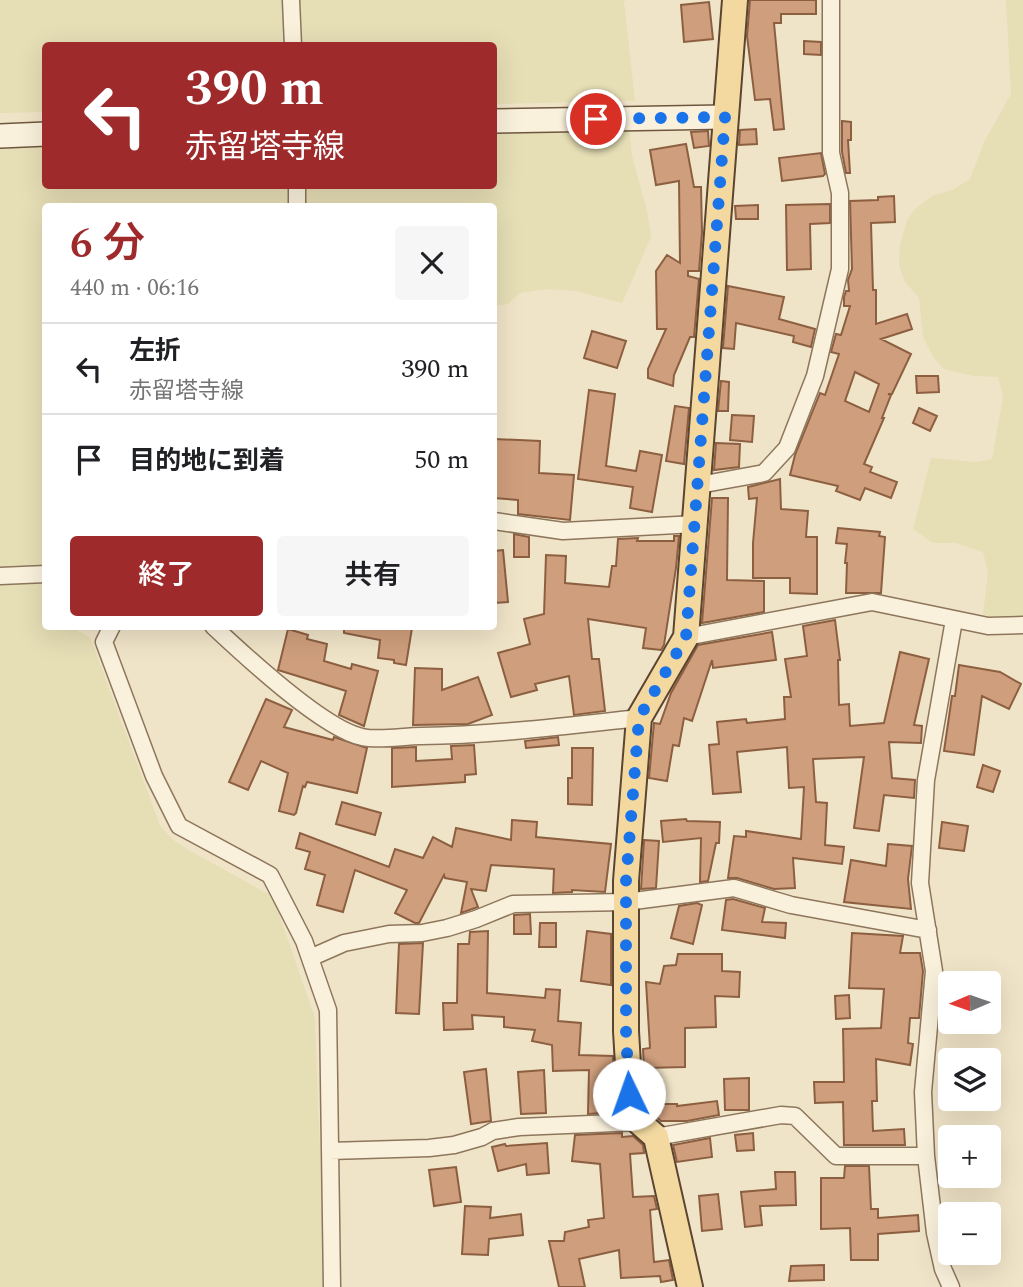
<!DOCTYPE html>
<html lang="ja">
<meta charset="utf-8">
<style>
body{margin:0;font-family:Spectral,"Noto Sans JP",serif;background:#f6f6f6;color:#202124;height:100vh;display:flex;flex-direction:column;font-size:26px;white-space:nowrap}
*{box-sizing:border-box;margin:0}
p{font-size:23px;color:#757577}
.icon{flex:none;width:38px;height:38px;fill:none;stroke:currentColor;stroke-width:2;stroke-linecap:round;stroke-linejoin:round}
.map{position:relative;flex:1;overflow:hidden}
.side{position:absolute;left:42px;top:203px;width:455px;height:427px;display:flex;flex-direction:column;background:#fff;border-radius:7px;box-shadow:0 7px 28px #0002}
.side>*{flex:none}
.top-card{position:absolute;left:42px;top:42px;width:455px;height:147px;border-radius:7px;box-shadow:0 7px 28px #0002;background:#9e2a2b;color:#fff;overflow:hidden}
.needle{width:46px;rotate:268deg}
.fabs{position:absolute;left:938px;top:971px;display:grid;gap:14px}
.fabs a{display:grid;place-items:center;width:63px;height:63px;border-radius:7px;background:#fff;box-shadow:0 7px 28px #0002;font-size:35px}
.pin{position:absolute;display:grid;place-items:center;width:60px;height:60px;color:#fff;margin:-30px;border:4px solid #fff;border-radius:50%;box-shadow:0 2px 7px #0007}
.me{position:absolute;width:77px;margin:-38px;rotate:357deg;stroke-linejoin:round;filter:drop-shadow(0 0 5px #0008)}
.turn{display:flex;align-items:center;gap:24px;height:147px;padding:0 28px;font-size:32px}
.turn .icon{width:91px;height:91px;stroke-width:2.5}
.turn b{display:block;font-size:49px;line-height:60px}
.round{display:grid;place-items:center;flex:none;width:74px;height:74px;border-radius:7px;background:#f6f6f6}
.head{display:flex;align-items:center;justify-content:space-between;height:119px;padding:0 28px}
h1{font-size:42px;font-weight:600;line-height:52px;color:#9e2a2b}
.cta{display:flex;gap:14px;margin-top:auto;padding:14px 28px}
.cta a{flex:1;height:80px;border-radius:7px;background:#9e2a2b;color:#fff;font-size:28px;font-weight:600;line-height:80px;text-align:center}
.cta a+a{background:#f6f6f6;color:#202124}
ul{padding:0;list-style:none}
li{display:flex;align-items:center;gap:21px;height:91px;padding:0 28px;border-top:2px solid #e0e0e0}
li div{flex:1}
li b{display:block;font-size:26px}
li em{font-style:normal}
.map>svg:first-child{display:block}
</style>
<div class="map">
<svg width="1023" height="1287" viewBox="0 0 1023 1287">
<rect width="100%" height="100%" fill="#f0e4c8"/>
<path fill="#e6deb5" d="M 0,0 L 628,0 L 624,1 L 635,101 L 494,104 L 494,46 L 46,46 L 45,112 L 0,113 Z
M 1006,0 L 1023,0 L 1023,618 L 996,619 L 983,614 L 988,573 L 983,552 L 956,543 L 933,543 L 913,529 L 931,458 L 976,462 L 992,459 L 1003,397 L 998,377 L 973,376 L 944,369 L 933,357 L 923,337 L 919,298 L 905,282 L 899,266 L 900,245 L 907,220 L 915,209 L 932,196 L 952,190 L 970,179 L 984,142 L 1011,94 Z
M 629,125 L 632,156 L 647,210 L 651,237 L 622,303 L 576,291 L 547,289 L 520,293 L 508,304 L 494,306 L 494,206 L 46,206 L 46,626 L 78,627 L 78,631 L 90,637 L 160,825 L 172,839 L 185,848 L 270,895 L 278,911 L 315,1018 L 325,1287 L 0,1287 L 0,146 L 45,144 L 46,186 L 494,186 L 494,130 Z"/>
<path fill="#cf9f7d" stroke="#8d5f41" stroke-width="2" fill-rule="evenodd" d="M 750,0 L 816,0 L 816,14 L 781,14 L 781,23 L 774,23 L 784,129 L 774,130 L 770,99 L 755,100 L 747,36 Z
M 709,2 L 713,39 L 684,42 L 681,5 Z
M 804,41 L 821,42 L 821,55 L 804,54 Z
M 842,121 L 851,122 L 851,140 L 848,140 L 850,173 L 846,173 L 842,152 Z
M 756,129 L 757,144 L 739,145 L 740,130 Z
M 708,131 L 709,146 L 694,148 L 691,132 Z
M 686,144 L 694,187 L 701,187 L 702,232 L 699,271 L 688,271 L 688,276 L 699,279 L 694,337 L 690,337 L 674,375 L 673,386 L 648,378 L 648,369 L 666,329 L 657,329 L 656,271 L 667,255 L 680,263 L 679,181 L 656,185 L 650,150 Z
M 821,153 L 825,174 L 823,176 L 782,181 L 779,158 Z
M 894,196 L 895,222 L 871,223 L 873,290 L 876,290 L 876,324 L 907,314 L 912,329 L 881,339 L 911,354 L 892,394 L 888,394 L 891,395 L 882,418 L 884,418 L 864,464 L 872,467 L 870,472 L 897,482 L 891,498 L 865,488 L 860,500 L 836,491 L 838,486 L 790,475 L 795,455 L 820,393 L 825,395 L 839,354 L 831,352 L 836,334 L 841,335 L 850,306 L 844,306 L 844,297 L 846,291 L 849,291 L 848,280 L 852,269 L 850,201 L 878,200 L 878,197 ZM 855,372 L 879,384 L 869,412 L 845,401 Z
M 830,204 L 830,223 L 810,224 L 811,269 L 787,270 L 786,205 Z
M 758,205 L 758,219 L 736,219 L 735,206 Z
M 728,286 L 784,297 L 779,319 L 815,329 L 811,347 L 793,342 L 794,336 L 736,323 L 734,349 L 723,348 Z
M 592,331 L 626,341 L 617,368 L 584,358 Z
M 916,376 L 938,376 L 939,392 L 917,393 Z
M 721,381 L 729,382 L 728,411 L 718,411 Z
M 589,390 L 615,394 L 606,466 L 636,471 L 640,451 L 662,455 L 652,512 L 630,508 L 633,487 L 578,479 Z
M 675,406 L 689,408 L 684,464 L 666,461 Z
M 919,408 L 937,416 L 930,431 L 913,423 Z
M 732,415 L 754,416 L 752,442 L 730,440 Z
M 494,439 L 540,441 L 539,473 L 574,475 L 570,520 L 518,514 L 518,500 L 494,498 Z
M 716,443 L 740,444 L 739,467 L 714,470 Z
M 780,479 L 781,509 L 808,511 L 806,537 L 817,537 L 817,594 L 790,593 L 790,578 L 753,578 L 753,543 L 757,498 L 749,499 L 748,487 Z
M 712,498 L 728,498 L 727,580 L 764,581 L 764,612 L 702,623 Z
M 838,528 L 880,532 L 879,536 L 885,537 L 881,593 L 846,593 L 847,563 L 845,563 L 847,544 L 836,543 Z
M 514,534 L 529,537 L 529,557 L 514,557 Z
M 674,536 L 679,536 L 676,568 L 664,645 L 661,650 L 643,648 L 646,628 L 588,619 L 592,659 L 599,659 L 605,711 L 574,715 L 569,676 L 535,684 L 537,690 L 511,697 L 498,653 L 530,644 L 524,619 L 544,614 L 546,555 L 566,556 L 565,583 L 609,587 L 612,566 L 616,566 L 618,539 L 638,538 L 637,541 L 674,541 Z
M 503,550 L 508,602 L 494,603 L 494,551 Z
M 835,620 L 840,660 L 838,660 L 839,705 L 849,704 L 850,726 L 884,723 L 900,652 L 929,659 L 914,725 L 922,726 L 921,743 L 889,742 L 892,778 L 915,780 L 914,798 L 884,795 L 879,831 L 854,828 L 864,757 L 813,759 L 816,802 L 827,803 L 825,845 L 844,847 L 842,864 L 793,858 L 795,888 L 774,889 L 737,878 L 728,878 L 734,836 L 746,837 L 746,831 L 801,839 L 804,787 L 789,788 L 787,747 L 737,752 L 741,792 L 713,794 L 709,745 L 719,744 L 717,722 L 746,719 L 747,723 L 785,719 L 784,697 L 791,697 L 785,659 L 807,656 L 803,626 Z
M 344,626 L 412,628 L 406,665 L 394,663 L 394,660 L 378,658 L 380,640 L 344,633 Z
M 288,629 L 308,635 L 307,639 L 327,644 L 324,661 L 351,669 L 352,664 L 378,671 L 364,726 L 339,715 L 346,691 L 278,670 Z
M 772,632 L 776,660 L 713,668 L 712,660 L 692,721 L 684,718 L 679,746 L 673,745 L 667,781 L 649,778 L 654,723 L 660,724 L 671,693 L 698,645 Z
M 959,665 L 1000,672 L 1021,684 L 1009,709 L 982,696 L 974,755 L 944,751 L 952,696 L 955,696 Z
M 415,668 L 442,669 L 442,690 L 478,677 L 492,715 L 468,724 L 413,725 Z
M 266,699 L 292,710 L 284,727 L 333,740 L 334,737 L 367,748 L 357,793 L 307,782 L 305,787 L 303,786 L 296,813 L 294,815 L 279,811 L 288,773 L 261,761 L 248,790 L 229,782 Z
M 558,737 L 559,745 L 526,748 L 525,741 Z
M 474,745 L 476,774 L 465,775 L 465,782 L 392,787 L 392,748 L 416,747 L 416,761 L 452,759 L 451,746 Z
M 572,748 L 593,748 L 592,805 L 568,804 L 568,778 L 572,778 Z
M 983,765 L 1000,771 L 993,792 L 977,787 Z
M 342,802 L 381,813 L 375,835 L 336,824 Z
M 686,819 L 687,821 L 720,822 L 719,843 L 716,843 L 708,881 L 700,882 L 701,838 L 663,842 L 661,821 Z
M 512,820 L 537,822 L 536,837 L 611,844 L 605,892 L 572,890 L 572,892 L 553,893 L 554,869 L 491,865 L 486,891 L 471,889 L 478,907 L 461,913 L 467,882 L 445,878 L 444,875 L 419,923 L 415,923 L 395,913 L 407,890 L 355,870 L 343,912 L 317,905 L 325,875 L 305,869 L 310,852 L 296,848 L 300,833 L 389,867 L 395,849 L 423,858 L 433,837 L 452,847 L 456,828 L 511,840 Z
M 942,822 L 968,826 L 964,851 L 939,848 Z
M 644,840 L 659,841 L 656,888 L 641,889 Z
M 888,844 L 912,846 L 908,879 L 911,909 L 844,902 L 851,860 L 886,866 Z
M 733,899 L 765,908 L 762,922 L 786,923 L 785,938 L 722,930 L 726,900 Z
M 697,903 L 702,905 L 693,944 L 671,938 L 679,906 Z
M 530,914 L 531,934 L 514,934 L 514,915 Z
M 540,923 L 556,923 L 556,947 L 539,947 Z
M 488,931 L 487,993 L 545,998 L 546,989 L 560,990 L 558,1021 L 581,1023 L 579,1055 L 613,1056 L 616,1112 L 588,1114 L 589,1070 L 553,1071 L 552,1045 L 532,1041 L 535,1030 L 504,1027 L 504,1017 L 472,1015 L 473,1029 L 444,1030 L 443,1003 L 457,1003 L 458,944 L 469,944 L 470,932 Z
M 587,931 L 611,934 L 611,985 L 581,981 Z
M 852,933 L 903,936 L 900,953 L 920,953 L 923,971 L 919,1018 L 910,1018 L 908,1043 L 913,1044 L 910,1065 L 876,1059 L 877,1101 L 872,1101 L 873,1131 L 904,1129 L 905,1145 L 844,1145 L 843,1102 L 815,1103 L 814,1082 L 844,1082 L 843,1029 L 881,1028 L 884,989 L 849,988 Z
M 423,943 L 419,1014 L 396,1013 L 399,944 Z
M 678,954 L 722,954 L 722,971 L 740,972 L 739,997 L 715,996 L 716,1027 L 685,1028 L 685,1067 L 644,1068 L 643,1049 L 650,1048 L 646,982 L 660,984 L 664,966 L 676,965 Z
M 849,995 L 850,1018 L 836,1019 L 835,996 Z
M 486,1069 L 491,1121 L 471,1124 L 464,1072 Z
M 544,1070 L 546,1113 L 521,1114 L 518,1072 Z
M 749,1078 L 749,1110 L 725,1110 L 724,1079 Z
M 717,1101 L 719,1115 L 687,1121 L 661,1121 L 649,1111 L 649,1104 L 677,1104 L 677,1106 Z
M 622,1133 L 622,1137 L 633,1136 L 643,1145 L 644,1153 L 630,1154 L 633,1197 L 654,1196 L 657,1209 L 650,1210 L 654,1262 L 669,1260 L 673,1280 L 661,1282 L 660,1276 L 621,1278 L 619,1250 L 579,1259 L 585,1287 L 559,1287 L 549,1241 L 564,1241 L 565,1232 L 589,1227 L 588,1220 L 604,1218 L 600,1164 L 572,1161 L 575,1135 Z
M 753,1133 L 754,1150 L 737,1151 L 735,1135 Z
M 710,1138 L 712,1157 L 677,1162 L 673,1145 Z
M 547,1143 L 549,1173 L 527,1175 L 526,1164 L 498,1171 L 492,1147 L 505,1144 L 506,1146 Z
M 845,1166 L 869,1166 L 871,1209 L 878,1209 L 878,1218 L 918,1215 L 919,1231 L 878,1234 L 878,1260 L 851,1260 L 850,1228 L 821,1229 L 821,1178 L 844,1178 Z
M 456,1167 L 461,1202 L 434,1206 L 429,1170 Z
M 775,1172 L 795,1172 L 796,1205 L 760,1206 L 762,1225 L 745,1227 L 741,1192 L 776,1189 Z
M 718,1194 L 722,1229 L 702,1231 L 699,1196 Z
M 465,1206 L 491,1207 L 490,1218 L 521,1214 L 523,1235 L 489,1239 L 488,1255 L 462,1254 Z
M 824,1265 L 824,1280 L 789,1281 L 791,1266 Z"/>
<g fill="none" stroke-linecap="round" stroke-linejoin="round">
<defs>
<path id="minor" d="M 291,0 L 293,46
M 297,186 L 297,206
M 699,485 L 764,473 L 787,448 L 815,376 L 840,269 L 840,193 L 831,153 L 831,0
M 494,521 L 563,531 L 696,524
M 0,576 L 46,574
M 112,626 L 104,642 L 154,776 L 179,826 L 270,875 L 304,941 L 328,1010 L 332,1287
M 213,626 C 244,655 323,729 362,737 C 380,741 403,736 421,736 C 494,735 566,726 639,718
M 686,637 L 872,602 L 988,626 L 1023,625
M 310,958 L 344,943 L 389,934 L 422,933 L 447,928 L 476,919 L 513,904 L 626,902 L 734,888 L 791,905 L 928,930
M 656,1137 L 781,1115 L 795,1116 L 836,1156 L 926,1156
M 330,1151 L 429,1148 L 454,1145 L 482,1137 L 493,1131 L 519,1127 L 639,1122
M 951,1287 L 943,1269 L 935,1233 L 926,1156 L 923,1092 L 934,971 L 920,883 L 926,780 L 954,620"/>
<path id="secondary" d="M 494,121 L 725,117
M 0,136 L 46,134"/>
<path id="primary" d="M 690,1287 L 656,1137 L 631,1115 L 626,1031 L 626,881 L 639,718 L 686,637 L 735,0"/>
</defs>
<use href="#minor" stroke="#8d765c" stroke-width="19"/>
<use href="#secondary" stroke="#6f573f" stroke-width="26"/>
<use href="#primary" stroke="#5b4430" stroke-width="28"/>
<use href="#minor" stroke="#faf1dc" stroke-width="16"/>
<use href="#secondary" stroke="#faf1dc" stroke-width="23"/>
<use href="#primary" stroke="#f3d9a0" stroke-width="24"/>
</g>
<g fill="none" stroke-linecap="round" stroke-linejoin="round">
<path stroke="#1a73e8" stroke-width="12" stroke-dasharray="0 21.6" d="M 596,119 L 725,117 L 686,637 L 639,718 L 626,881 L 626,1031 L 629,1094"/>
</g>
</svg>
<div class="fabs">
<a><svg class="needle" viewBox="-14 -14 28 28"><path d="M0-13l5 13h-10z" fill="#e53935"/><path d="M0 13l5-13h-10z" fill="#757577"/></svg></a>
<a><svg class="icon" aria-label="layers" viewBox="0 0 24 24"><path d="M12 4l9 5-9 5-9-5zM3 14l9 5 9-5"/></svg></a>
<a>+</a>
<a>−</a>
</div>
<div class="pin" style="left:596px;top:119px;background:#d93025"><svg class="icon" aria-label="arrive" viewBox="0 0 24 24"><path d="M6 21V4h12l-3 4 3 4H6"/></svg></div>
<svg class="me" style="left:629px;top:1094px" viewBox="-20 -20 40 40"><circle r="19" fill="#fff"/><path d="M0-13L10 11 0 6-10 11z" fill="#1a73e8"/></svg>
<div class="top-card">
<div class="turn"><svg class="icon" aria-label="left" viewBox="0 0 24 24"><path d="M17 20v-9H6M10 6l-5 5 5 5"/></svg><div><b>390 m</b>赤留塔寺線</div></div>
</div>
<section class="side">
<div class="head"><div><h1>6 分</h1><p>440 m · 06:16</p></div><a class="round"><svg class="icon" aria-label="close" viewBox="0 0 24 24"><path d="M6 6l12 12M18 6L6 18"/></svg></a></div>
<ul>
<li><svg class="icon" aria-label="left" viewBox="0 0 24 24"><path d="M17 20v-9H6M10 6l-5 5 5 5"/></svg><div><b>左折</b><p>赤留塔寺線</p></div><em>390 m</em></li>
<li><svg class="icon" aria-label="arrive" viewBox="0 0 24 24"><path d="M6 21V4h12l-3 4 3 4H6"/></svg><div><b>目的地に到着</b></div><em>50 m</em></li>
</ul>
<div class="cta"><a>終了</a><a>共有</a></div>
</section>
</div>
